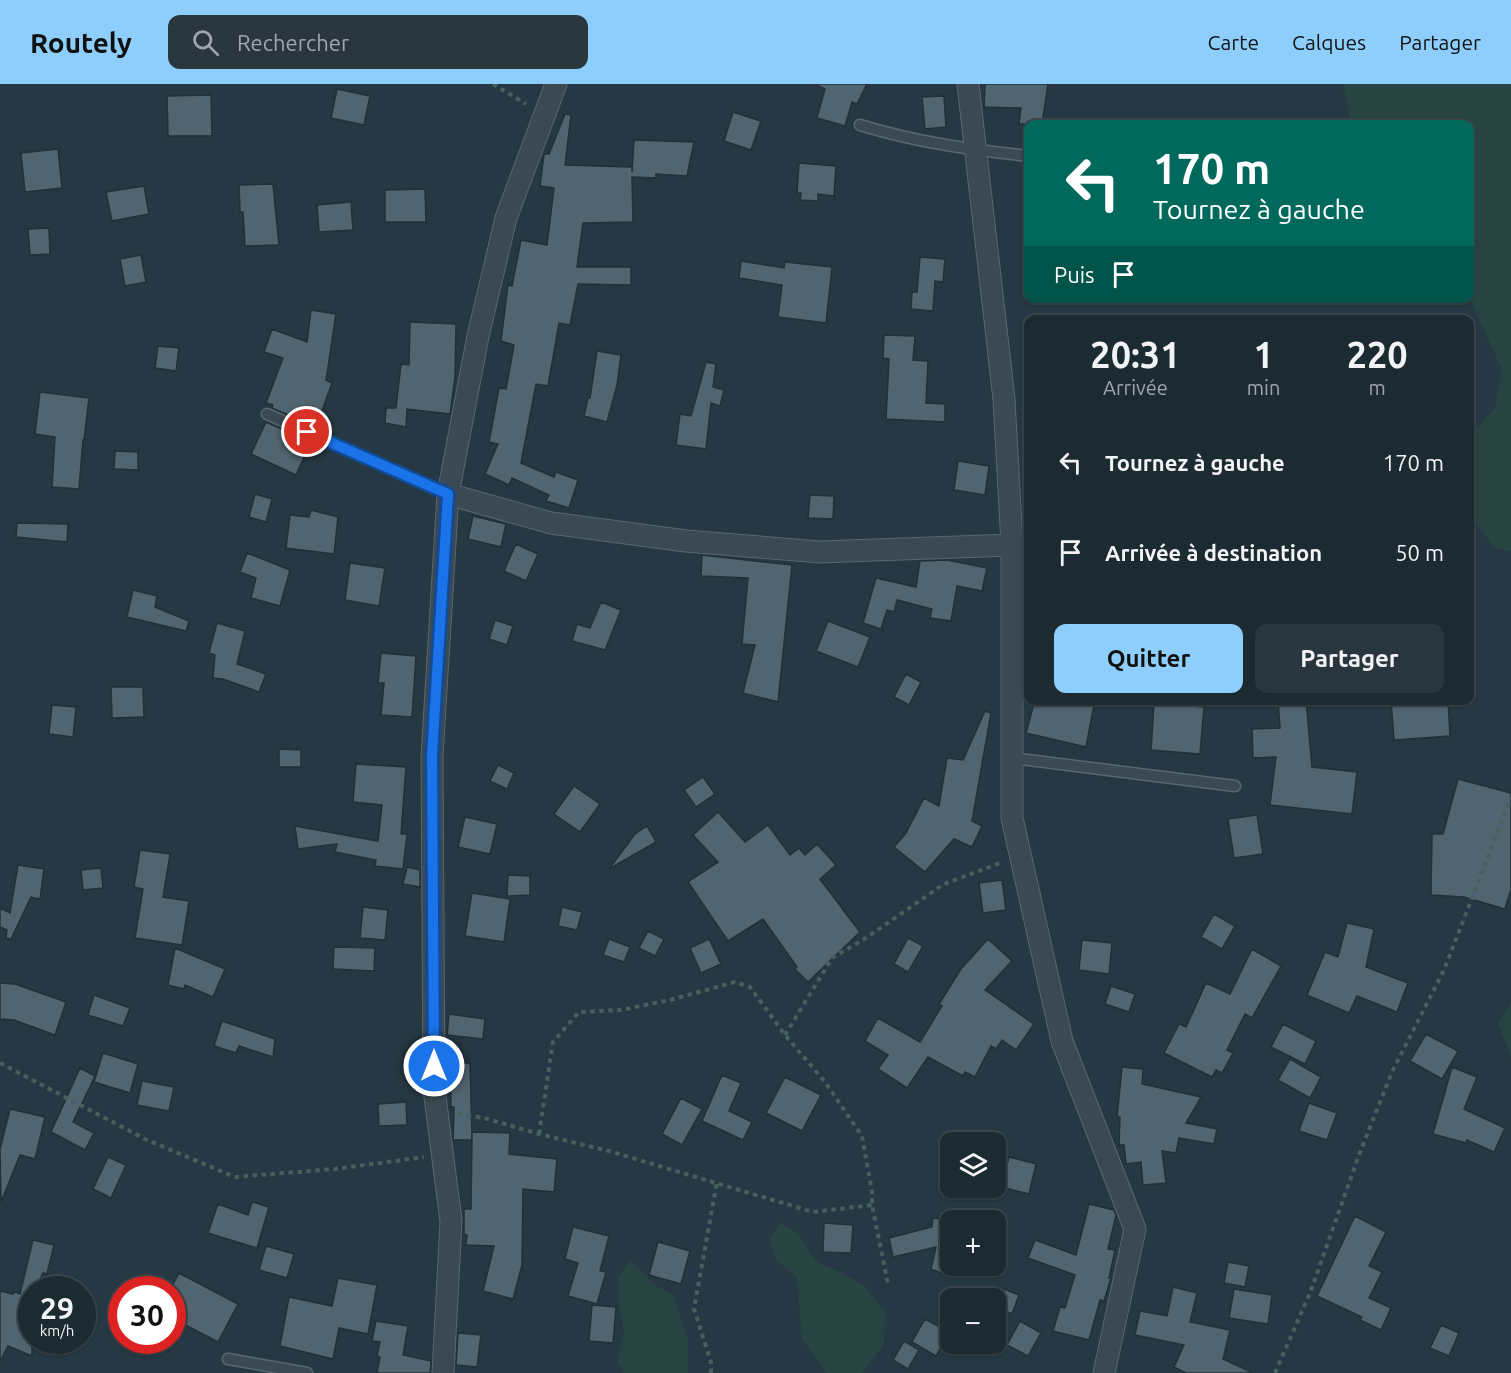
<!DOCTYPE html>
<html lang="fr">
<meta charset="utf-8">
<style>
body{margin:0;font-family:Ubuntu,sans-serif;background:#29363e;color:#f1f3f6;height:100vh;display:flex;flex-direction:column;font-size:22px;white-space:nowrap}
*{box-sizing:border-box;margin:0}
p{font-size:20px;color:#a0a7ac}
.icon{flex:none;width:33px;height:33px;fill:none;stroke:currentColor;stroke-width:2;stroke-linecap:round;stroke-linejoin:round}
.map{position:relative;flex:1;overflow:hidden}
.panel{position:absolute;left:1024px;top:231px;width:450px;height:390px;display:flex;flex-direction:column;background:#1c2a32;border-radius:12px;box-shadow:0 2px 4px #0004,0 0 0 2px #3a464d}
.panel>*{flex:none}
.guide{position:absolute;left:1024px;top:36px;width:450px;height:183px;border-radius:12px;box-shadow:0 2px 4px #0004,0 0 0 2px #3a464d;background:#00695c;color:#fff;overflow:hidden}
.fabs{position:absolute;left:940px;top:1048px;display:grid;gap:12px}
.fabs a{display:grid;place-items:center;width:66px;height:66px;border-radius:12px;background:#1c2a32;box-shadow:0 2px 4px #0004,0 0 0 2px #3a464d;font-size:30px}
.speed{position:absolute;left:18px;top:1192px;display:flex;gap:12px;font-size:30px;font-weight:700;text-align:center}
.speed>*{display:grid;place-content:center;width:78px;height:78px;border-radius:50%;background:#1c2a32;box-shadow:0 2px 4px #0004,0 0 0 2px #3a464d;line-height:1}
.speed small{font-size:15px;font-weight:400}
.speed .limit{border:9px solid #d22;background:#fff;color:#111}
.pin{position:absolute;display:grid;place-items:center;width:51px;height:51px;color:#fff;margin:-26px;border:3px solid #fff;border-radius:50%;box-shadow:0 2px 6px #0007}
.me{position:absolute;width:66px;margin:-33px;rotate:0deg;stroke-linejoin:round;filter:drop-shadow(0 0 4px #0008)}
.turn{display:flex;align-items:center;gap:21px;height:126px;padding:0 30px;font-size:27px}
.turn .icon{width:78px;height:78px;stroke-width:2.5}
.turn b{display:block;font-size:42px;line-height:51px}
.then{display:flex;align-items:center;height:57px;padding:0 30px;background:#0003;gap:12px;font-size:22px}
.eta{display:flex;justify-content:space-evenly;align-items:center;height:102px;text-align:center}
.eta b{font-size:36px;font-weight:600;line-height:42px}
.cta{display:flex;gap:12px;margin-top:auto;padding:12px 30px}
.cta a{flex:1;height:69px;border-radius:12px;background:#8dcefc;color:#111;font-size:24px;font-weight:600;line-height:69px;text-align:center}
.cta a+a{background:#29363e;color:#f1f3f6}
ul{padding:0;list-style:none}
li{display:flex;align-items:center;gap:18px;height:90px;padding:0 30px}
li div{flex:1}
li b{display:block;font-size:22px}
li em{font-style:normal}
header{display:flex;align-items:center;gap:36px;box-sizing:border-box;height:84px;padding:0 30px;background:#8dcefc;color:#111}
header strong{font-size:28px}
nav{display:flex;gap:33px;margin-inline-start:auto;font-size:21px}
.search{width:420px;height:54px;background:#29363e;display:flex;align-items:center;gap:15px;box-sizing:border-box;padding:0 21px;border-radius:12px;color:#a0a7ac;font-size:22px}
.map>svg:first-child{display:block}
</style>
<header>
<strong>Routely</strong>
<div class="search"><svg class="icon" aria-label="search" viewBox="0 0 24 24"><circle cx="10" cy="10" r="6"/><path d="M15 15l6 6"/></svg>Rechercher</div>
<nav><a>Carte</a><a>Calques</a><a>Partager</a></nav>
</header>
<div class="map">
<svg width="1511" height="1289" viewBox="0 0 1511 1289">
<rect width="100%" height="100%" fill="#263843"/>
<path fill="#284442" d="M 1343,0 L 1511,0 L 1511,467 L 1495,465 L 1470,431 L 1470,341 L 1479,342 L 1495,324 L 1502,286 L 1470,215 L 1470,40 L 1351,40 Z
M 1511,919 L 1511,973 L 1498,940 Z
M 780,1138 L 798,1150 L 817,1178 L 839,1187 L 863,1201 L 885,1227 L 884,1260 L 862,1289 L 826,1289 L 802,1255 L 797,1193 L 776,1176 L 769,1155 Z
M 630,1176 L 653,1200 L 673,1211 L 688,1255 L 688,1289 L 623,1289 L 617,1275 L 624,1248 L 619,1219 L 618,1194 Z"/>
<path fill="#516570" stroke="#21303a" stroke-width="1.5" d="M 815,0 L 867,0 L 857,20 L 852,18 L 845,42 L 817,34 L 825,5 Z
M 985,0 L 1048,0 L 1042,40 L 1019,40 L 1021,24 L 984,23 Z
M 337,5 L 370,12 L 364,41 L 331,34 Z
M 211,11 L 212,52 L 168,52 L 167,12 Z
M 944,12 L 946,43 L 925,45 L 922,13 Z
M 733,28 L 761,37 L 751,66 L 724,57 Z
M 565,30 L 571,31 L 565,81 L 632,83 L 632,88 L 634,56 L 694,58 L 687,92 L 656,90 L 656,94 L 632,93 L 633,138 L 583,139 L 577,183 L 631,183 L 631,201 L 578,200 L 570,241 L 559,239 L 548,302 L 536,300 L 521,379 L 554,393 L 556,388 L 578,396 L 569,424 L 546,417 L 549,411 L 512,394 L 509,401 L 485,390 L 498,360 L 489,358 L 499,304 L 506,305 L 514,261 L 501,257 L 508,201 L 512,202 L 521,156 L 547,161 L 554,104 L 540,102 L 544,70 L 549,70 Z
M 58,65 L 62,104 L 25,108 L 21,69 Z
M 799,79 L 836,82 L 834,112 L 818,110 L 818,117 L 800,116 L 801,109 L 797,109 Z
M 273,100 L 279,161 L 245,162 L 243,128 L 240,128 L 239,101 Z
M 144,102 L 149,130 L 112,137 L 106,108 Z
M 425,105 L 426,138 L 385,138 L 385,106 Z
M 351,118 L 353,146 L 319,148 L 317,121 Z
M 49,144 L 50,170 L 30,171 L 28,145 Z
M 141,171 L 146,198 L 125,202 L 120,175 Z
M 920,173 L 945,175 L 943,198 L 935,197 L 933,227 L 911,225 L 912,208 L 917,208 Z
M 741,177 L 784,184 L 785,178 L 832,183 L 826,239 L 778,233 L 782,201 L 739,194 Z
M 311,226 L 336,230 L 326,296 L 332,299 L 316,343 L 272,324 L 273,321 L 266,319 L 283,274 L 264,268 L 272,245 L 307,258 Z
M 410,238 L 456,240 L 455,293 L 450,330 L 407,325 L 406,343 L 385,339 L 386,324 L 396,324 L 401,280 L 409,281 Z
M 884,251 L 915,252 L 913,276 L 928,277 L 926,319 L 945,320 L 945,338 L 886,335 L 889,275 L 883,274 Z
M 158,262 L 179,264 L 176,287 L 155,284 Z
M 597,267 L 621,271 L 617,301 L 607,338 L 584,332 L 588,314 L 590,314 Z
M 706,278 L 716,280 L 713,303 L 724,306 L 720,322 L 711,319 L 706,365 L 676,361 L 680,330 L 691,332 Z
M 40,308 L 89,314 L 84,356 L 83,356 L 79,405 L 52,403 L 55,353 L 35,350 Z
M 266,338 L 311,358 L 296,391 L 251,370 Z
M 115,367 L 138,368 L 138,386 L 114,385 Z
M 958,377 L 989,382 L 985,411 L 954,406 Z
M 255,410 L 272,415 L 266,438 L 249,433 Z
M 810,411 L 834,412 L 833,435 L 808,434 Z
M 311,426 L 338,433 L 334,470 L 286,464 L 290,431 L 309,433 Z
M 473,432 L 506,440 L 501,463 L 468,455 Z
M 17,439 L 68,440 L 67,458 L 16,453 Z
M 516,460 L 538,470 L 526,497 L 504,487 Z
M 247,469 L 290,486 L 280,522 L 251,514 L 256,494 L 240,488 Z
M 702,471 L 792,481 L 778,618 L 743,609 L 755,561 L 742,560 L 748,494 L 701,492 Z
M 947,476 L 987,484 L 982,507 L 957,502 L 951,537 L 930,534 L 932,525 L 897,516 L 894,528 L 887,526 L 881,545 L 863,539 L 876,494 L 916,503 L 920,477 Z
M 350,479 L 385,484 L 379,522 L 345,516 Z
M 133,506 L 157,512 L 155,523 L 189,537 L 186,547 L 127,533 Z
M 601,518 L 621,526 L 605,566 L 572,557 L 577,540 L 590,544 Z
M 495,536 L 513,542 L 507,561 L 489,555 Z
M 828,537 L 870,553 L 858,583 L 816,567 Z
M 217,539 L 245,547 L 237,580 L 266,590 L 259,608 L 223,595 L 213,594 L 215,571 L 209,569 Z
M 381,569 L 416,572 L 412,633 L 381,631 L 384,599 L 378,599 Z
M 906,590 L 921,598 L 909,621 L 894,613 Z
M 111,603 L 143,603 L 144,633 L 112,634 Z
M 1035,616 L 1095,616 L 1086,663 L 1026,649 Z
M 1278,616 L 1306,616 L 1312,683 L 1357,688 L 1352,730 L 1270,721 L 1276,673 L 1253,674 L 1252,645 L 1280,644 Z
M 1391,616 L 1448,616 L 1450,652 L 1394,656 Z
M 1154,619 L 1204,623 L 1200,670 L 1151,666 Z
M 52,621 L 76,623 L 73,653 L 49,650 Z
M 985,627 L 991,629 L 972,737 L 982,742 L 972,763 L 954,755 L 925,788 L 894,763 L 906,749 L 924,714 L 939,722 L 947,674 L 963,676 Z
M 279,665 L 301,666 L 301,683 L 279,683 Z
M 356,680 L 406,683 L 401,750 L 407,750 L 403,785 L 375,782 L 376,776 L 335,768 L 337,760 L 298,765 L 295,742 L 378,757 L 382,721 L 353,718 Z
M 498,681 L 514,689 L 507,705 L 490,697 Z
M 703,693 L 715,710 L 696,723 L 684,706 Z
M 1458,695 L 1511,709 L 1511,805 L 1505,825 L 1464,813 L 1431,811 L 1432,750 L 1443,750 Z
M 574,702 L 600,720 L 580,748 L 554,730 Z
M 718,728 L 745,758 L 768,741 L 790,771 L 799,764 L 805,771 L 817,760 L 836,781 L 820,795 L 860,848 L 808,898 L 795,885 L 797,883 L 763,835 L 728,857 L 688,798 L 718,778 L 693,751 Z
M 1257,731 L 1263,770 L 1234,774 L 1228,735 Z
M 465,733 L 497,740 L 490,770 L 458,763 Z
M 647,742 L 656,758 L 609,785 L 635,750 Z
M 140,766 L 170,770 L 163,813 L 189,817 L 182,861 L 135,854 L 143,805 L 134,803 Z
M 18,781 L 44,785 L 40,815 L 31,813 L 11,855 L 6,854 L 7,846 L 0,843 L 0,824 L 10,829 Z
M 407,783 L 420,786 L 420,803 L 403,800 Z
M 101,784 L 103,804 L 83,806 L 81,786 Z
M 508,791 L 530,792 L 530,811 L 507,812 Z
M 1002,796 L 1006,826 L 983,829 L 979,799 Z
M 472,809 L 510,815 L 504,858 L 465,852 Z
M 363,823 L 388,826 L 385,856 L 360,854 Z
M 562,823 L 582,828 L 577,846 L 558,842 Z
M 1214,830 L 1235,842 L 1222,865 L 1201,853 Z
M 1347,839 L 1374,845 L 1366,883 L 1408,899 L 1397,928 L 1357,912 L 1349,929 L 1307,911 L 1325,868 L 1338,873 Z
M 648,847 L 664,855 L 655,872 L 639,864 Z
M 908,854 L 923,862 L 908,888 L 894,880 Z
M 609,855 L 630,863 L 624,878 L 603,871 Z
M 709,855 L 721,880 L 701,889 L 690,864 Z
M 988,855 L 1012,877 L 985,906 L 1034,940 L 1016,966 L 1002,956 L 996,965 L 991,962 L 975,993 L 965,988 L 963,992 L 928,973 L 907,1004 L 878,985 L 888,971 L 865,957 L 878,934 L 920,958 L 942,922 L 939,920 L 961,885 Z
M 1082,856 L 1112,859 L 1109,890 L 1079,886 Z
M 334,863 L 375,864 L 374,887 L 333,885 Z
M 175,864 L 225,885 L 213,913 L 185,901 L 184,905 L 168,901 Z
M 1252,865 L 1281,882 L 1252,934 L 1245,930 L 1227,966 L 1233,969 L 1222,989 L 1216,986 L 1212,993 L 1164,969 L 1179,940 L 1186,943 L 1206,899 L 1230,910 Z
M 0,899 L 15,900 L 66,918 L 55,951 L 14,936 L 0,935 Z
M 1111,902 L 1135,910 L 1129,928 L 1105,920 Z
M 94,911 L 130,924 L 123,942 L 88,931 Z
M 449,930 L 485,935 L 483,955 L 447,951 Z
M 222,937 L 275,955 L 273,973 L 239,962 L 236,969 L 214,962 Z
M 1283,940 L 1316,957 L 1305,980 L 1271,963 Z
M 1426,950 L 1458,967 L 1442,995 L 1410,977 Z
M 103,969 L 138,980 L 130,1009 L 94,998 Z
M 1290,975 L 1321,993 L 1310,1014 L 1278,996 Z
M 455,979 L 470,979 L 472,1056 L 453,1056 L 454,1023 L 451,1023 L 450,988 L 455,988 Z
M 1122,983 L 1143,985 L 1142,1000 L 1201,1013 L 1186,1039 L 1217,1045 L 1214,1060 L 1179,1054 L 1176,1069 L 1162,1067 L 1166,1099 L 1143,1101 L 1141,1078 L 1126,1080 L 1124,1061 L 1119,1061 L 1120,1033 L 1117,1033 Z
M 1452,983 L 1477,993 L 1464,1025 L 1505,1044 L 1494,1068 L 1467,1056 L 1466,1059 L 1433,1050 Z
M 80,984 L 95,992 L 73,1038 L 94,1049 L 85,1066 L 51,1048 Z
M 722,991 L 741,999 L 729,1027 L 752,1038 L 743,1056 L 702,1037 Z
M 785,993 L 821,1011 L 802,1047 L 766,1029 Z
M 142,997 L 174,1003 L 169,1027 L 137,1021 Z
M 681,1014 L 702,1025 L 682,1061 L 662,1050 Z
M 406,1018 L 407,1041 L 379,1042 L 378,1020 Z
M 1309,1019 L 1337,1029 L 1327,1056 L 1299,1047 Z
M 10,1025 L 45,1033 L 35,1075 L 20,1071 L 1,1118 L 0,1065 Z
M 472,1048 L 510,1049 L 509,1070 L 557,1075 L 554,1108 L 523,1105 L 522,1181 L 513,1215 L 483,1207 L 494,1162 L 466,1161 L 467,1151 L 464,1150 L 464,1125 L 471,1125 Z
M 108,1073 L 126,1081 L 111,1114 L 93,1105 Z
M 1009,1073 L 1036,1080 L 1029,1110 L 1001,1103 Z
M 252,1118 L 269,1123 L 257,1164 L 208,1149 L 218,1120 L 248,1131 Z
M 1089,1120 L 1114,1126 L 1116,1131 L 1108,1165 L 1115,1166 L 1109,1194 L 1111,1194 L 1104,1217 L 1100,1216 L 1089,1256 L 1053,1247 L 1060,1223 L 1065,1224 L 1075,1191 L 1028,1174 L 1035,1156 L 1076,1171 Z
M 943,1127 L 951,1128 L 951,1193 L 931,1185 L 936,1163 L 893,1173 L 889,1154 L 932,1143 L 933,1134 L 941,1135 Z
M 1355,1132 L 1386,1148 L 1369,1182 L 1382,1188 L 1369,1214 L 1391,1224 L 1381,1246 L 1360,1236 L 1362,1233 L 1317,1212 Z
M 824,1139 L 853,1141 L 851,1169 L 823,1168 Z
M 573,1143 L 609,1152 L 600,1187 L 606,1188 L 597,1220 L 568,1212 L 578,1179 L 565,1175 Z
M 33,1156 L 54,1161 L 47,1190 L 43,1189 L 35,1206 L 32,1206 L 32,1213 L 19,1240 L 32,1245 L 32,1272 L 8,1262 L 0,1278 L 0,1207 L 13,1210 L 14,1207 L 20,1210 Z
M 658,1158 L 690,1167 L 681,1200 L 649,1191 Z
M 266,1162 L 294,1170 L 287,1194 L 259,1186 Z
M 1228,1178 L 1249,1182 L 1245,1203 L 1224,1199 Z
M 179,1189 L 238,1220 L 218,1258 L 172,1234 L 172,1202 Z
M 338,1194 L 377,1201 L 368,1250 L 339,1244 L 333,1275 L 280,1262 L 289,1213 L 332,1222 Z
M 996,1202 L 1019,1211 L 1012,1230 L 996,1223 Z
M 1173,1203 L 1197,1209 L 1190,1238 L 1230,1246 L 1223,1275 L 1253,1289 L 1186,1289 L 1174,1283 L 1184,1261 L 1135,1251 L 1140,1227 L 1167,1232 Z
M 1234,1205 L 1272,1211 L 1268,1240 L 1229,1234 Z
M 592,1221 L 616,1223 L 613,1259 L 589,1257 Z
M 925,1235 L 949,1248 L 936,1272 L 912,1258 Z
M 376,1237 L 408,1242 L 403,1271 L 431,1277 L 430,1289 L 377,1289 L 380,1273 L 377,1272 L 380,1258 L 372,1257 Z
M 1020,1237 L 1041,1249 L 1028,1272 L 1007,1261 Z
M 1441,1241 L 1459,1249 L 1449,1272 L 1430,1264 Z
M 458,1249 L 481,1251 L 477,1283 L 456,1281 Z
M 904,1257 L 919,1266 L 908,1285 L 893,1276 Z"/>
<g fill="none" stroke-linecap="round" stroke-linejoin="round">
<defs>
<path id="service" d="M 860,41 C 915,58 972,66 1029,72
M 267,330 L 448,410
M 1012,674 L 1235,702
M 228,1275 L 307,1289"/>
<path id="minor" d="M 968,0 L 1004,315 L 1012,461 L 1012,734 L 1062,957 L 1135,1145 L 1104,1289
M 448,410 L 551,439 L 686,457 L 820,468 L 1012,461
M 443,1289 L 451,1137 L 434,1005 L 432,672 L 448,410 L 478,252 L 506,134 L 556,0"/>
</defs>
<use href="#service" stroke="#586770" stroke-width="13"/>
<use href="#minor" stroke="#586770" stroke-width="23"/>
<path stroke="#46605e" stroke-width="4" stroke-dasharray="4.5 4.5" stroke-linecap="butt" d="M 493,0 L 526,20
M 785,951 L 832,874 L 866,854 L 944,800 L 1003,778
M 0,979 L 145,1055 L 235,1093 L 335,1085 L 424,1073
M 458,1030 L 484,1034 L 539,1050 L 609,1067 L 813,1128 L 872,1121
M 539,1050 L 553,958 L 579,928 L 621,926 L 670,916 L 735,898 L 750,903 L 785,951 L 825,998 L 862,1052 L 872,1108 L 872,1121 L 888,1200
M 711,1289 L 711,1278 L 694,1225 L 717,1098
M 1275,1289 L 1310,1209 L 1359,1071 L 1392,988 L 1444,886 L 1511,714"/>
<use href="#service" stroke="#3a4953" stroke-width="10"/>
<use href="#minor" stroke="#3a4953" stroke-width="21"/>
</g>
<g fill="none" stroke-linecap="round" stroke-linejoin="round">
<defs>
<path id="route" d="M 307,348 L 448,410 L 432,672 L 434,982"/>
</defs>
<use href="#route" stroke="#114b97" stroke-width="15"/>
<use href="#route" stroke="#1a73e8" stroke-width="10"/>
</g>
</svg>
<div class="fabs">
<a><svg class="icon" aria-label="layers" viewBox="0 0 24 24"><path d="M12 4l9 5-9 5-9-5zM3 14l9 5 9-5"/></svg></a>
<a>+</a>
<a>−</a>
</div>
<div class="speed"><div>29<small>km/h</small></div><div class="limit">30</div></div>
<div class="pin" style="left:307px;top:348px;background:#d93025"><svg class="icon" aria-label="arrive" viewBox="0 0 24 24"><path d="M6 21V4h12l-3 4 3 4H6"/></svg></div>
<svg class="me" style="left:434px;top:982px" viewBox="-20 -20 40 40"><circle r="17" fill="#1a73e8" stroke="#fff" stroke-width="3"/><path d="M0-11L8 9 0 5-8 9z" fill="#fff"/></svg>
<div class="guide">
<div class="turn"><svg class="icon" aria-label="left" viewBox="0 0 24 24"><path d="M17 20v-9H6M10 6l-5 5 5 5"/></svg><div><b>170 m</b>Tournez à gauche</div></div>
<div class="then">Puis<svg class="icon" aria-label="arrive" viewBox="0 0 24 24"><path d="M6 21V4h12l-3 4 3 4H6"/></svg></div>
</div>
<section class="panel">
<div class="eta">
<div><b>20:31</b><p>Arrivée</p></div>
<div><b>1</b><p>min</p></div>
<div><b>220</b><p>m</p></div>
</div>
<ul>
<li><svg class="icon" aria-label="left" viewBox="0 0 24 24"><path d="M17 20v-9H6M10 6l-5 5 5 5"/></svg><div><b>Tournez à gauche</b></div><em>170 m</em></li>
<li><svg class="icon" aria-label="arrive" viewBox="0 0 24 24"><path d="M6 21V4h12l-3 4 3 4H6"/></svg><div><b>Arrivée à destination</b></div><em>50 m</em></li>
</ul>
<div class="cta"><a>Quitter</a><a>Partager</a></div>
</section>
</div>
